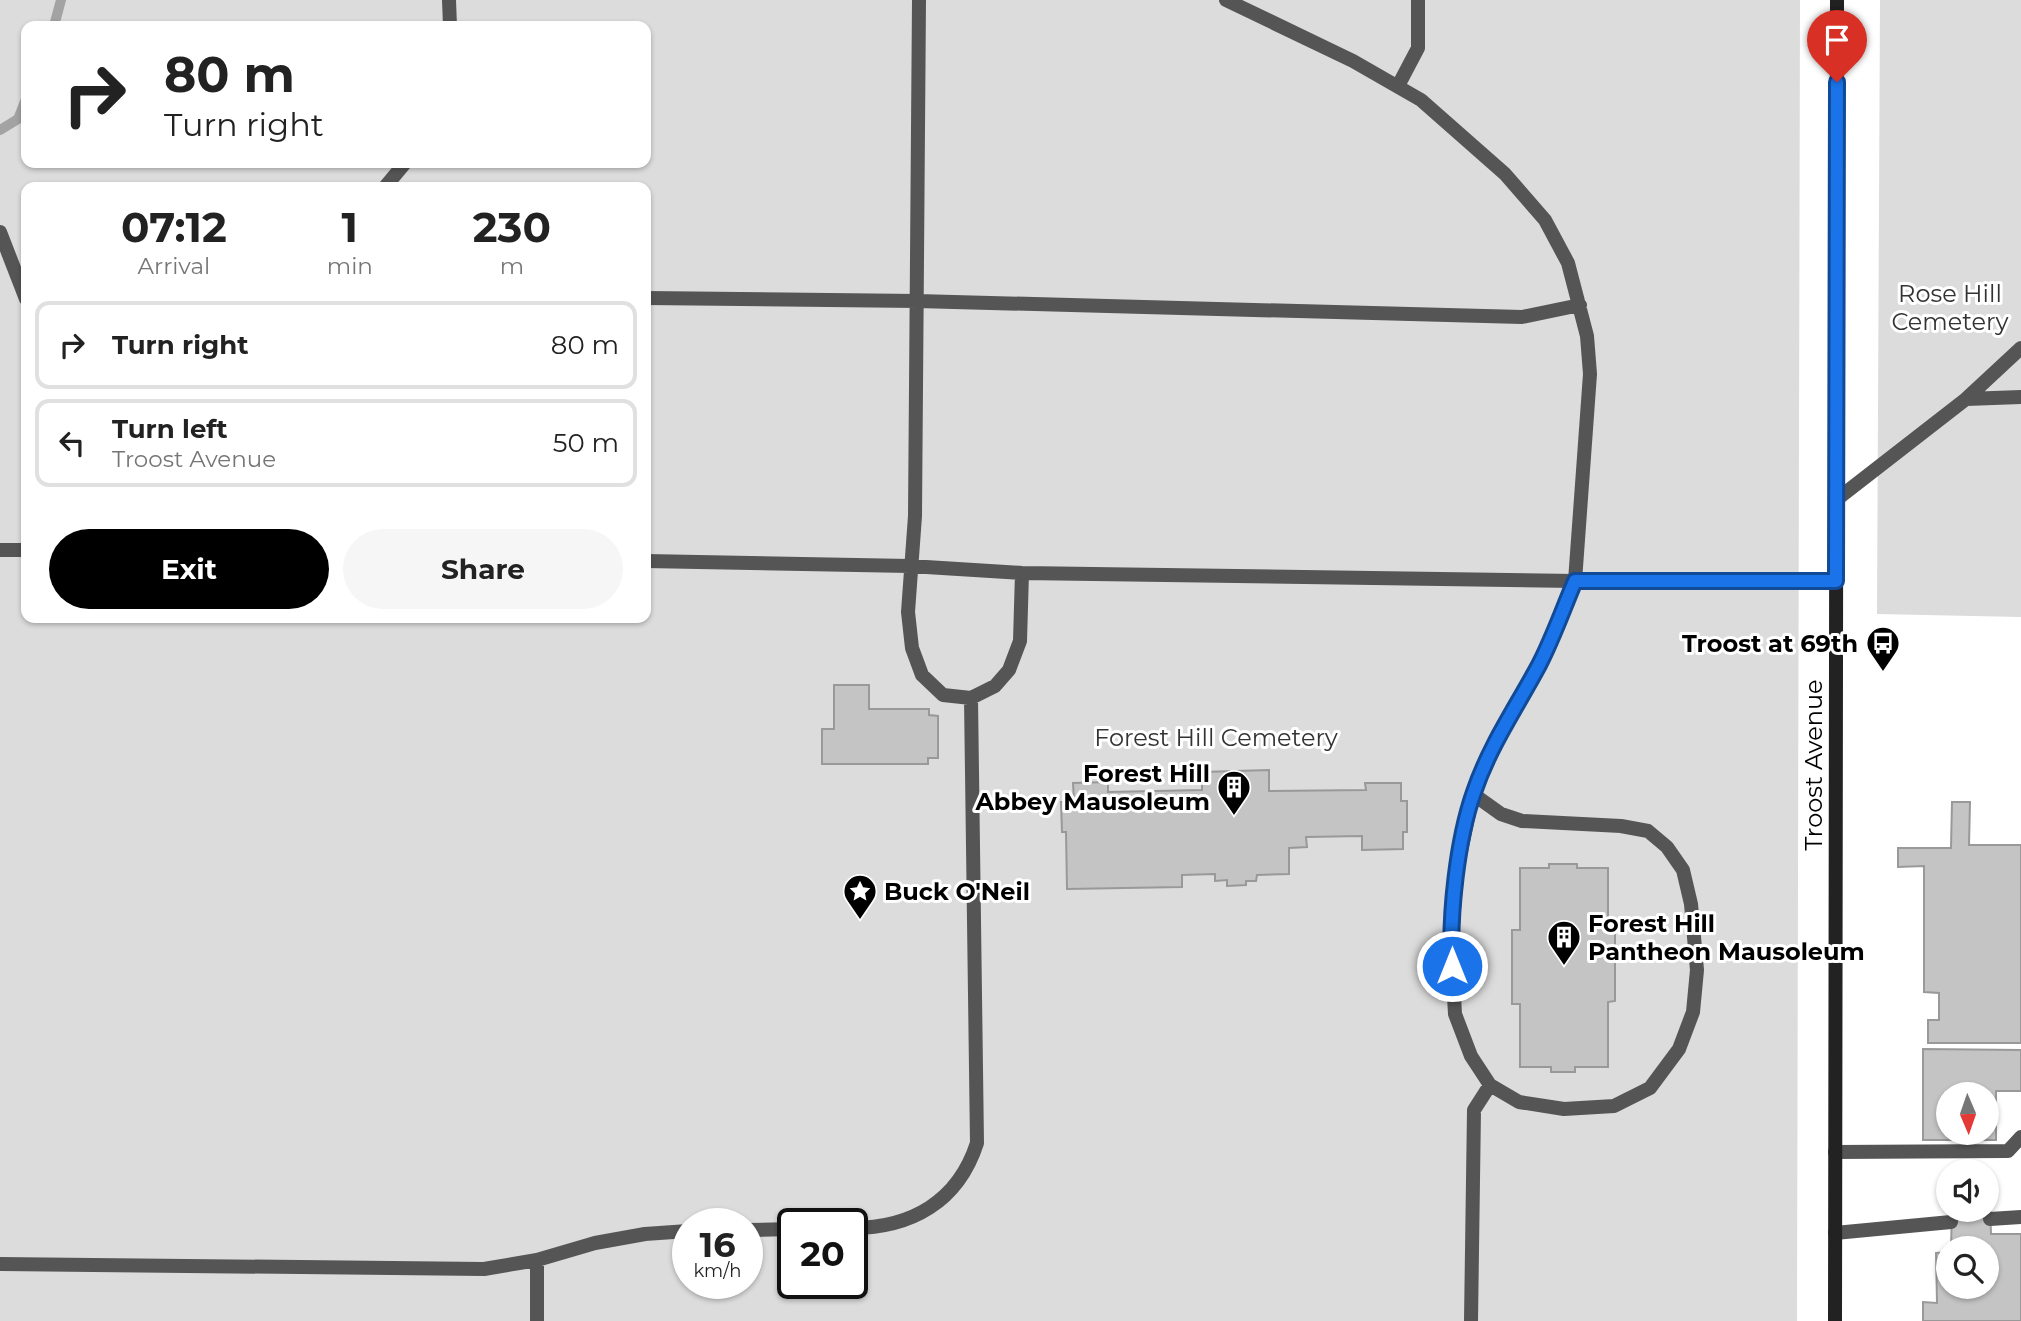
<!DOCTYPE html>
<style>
body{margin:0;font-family:Montserrat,sans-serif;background:#f6f6f6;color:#222;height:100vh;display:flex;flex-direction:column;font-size:26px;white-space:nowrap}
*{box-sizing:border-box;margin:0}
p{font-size:23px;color:#767676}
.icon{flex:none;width:38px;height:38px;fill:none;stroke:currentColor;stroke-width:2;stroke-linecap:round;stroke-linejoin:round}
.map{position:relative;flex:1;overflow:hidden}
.drawer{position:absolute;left:21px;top:182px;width:630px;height:441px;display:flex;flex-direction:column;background:#fff;border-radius:14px;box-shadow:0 2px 5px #0004}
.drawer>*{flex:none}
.guide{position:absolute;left:21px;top:21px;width:630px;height:147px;border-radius:14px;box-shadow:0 2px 5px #0004;background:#fff;color:#222;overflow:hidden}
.needle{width:46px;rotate:178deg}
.tools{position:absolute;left:1936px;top:1082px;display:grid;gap:14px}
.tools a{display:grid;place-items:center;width:63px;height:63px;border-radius:50%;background:#fff;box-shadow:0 2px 5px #0004;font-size:35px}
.speed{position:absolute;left:672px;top:1208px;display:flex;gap:14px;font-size:35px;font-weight:700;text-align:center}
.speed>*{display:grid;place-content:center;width:91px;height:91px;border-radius:50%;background:#fff;box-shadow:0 2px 5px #0004;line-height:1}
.speed small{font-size:18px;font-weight:400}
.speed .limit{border:4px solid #111;border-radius:10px;background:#fff;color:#111}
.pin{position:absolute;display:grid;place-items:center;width:60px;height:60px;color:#fff;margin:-72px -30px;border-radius:50% 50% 50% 0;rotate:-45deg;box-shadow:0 0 7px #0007}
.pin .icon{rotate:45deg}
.me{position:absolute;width:77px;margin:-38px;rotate:0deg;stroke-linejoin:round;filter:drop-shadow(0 0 5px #0008)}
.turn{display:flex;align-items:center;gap:24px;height:147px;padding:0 28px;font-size:32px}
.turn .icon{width:91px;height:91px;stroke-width:2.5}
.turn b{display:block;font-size:49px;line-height:60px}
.eta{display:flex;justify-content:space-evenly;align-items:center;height:119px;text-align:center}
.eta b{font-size:42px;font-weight:700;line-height:49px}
.button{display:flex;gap:14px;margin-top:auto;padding:14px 28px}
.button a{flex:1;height:80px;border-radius:42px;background:#000;color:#fff;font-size:28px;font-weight:700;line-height:80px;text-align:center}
.button a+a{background:#f6f6f6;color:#222}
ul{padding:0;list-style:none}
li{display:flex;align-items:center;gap:21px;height:88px;margin:0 14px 10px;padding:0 14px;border:4px solid #e0e0e0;border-radius:14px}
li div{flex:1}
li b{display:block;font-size:26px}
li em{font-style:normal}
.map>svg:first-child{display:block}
</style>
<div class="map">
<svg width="2021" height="1321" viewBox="0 0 2021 1321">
<rect width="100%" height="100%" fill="#fff"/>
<path fill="#dcdcdc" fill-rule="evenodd" d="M 0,0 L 1800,0 L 1797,1321 L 0,1321 ZM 26,26 L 646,26 L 646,163 L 26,163 ZM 26,187 L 646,187 L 646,618 L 26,618 ZM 688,1223 L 747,1223 L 747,1283 L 688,1283 ZM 793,1223 L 852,1223 L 852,1283 L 793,1283 Z
M 1880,0 L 2021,0 L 2021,617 L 1877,614 Z"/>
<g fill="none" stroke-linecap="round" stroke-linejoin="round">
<path stroke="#a3a3a3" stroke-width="10" d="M 54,26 L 61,0
M 0,130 L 18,119 L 26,99"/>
</g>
<path fill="#c4c4c4" stroke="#999" stroke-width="2" fill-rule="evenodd" d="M 834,685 L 869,685 L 869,709 L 929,709 L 929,715 L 938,716 L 938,758 L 928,758 L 928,764 L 822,764 L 822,729 L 834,729 Z
M 1269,770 L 1269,791 L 1366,790 L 1365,783 L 1401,783 L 1401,801 L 1407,801 L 1407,832 L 1403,832 L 1403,849 L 1362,850 L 1362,836 L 1306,837 L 1307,847 L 1289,848 L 1289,874 L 1257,875 L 1256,881 L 1246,881 L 1246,885 L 1227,886 L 1227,880 L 1215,881 L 1215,874 L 1182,875 L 1182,887 L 1067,889 L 1066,832 L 1062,832 L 1061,802 L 1074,802 L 1073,783 L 1108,782 L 1108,792 L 1202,790 L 1202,772 Z
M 1952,802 L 1970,802 L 1969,845 L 2021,845 L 2021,1043 L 1928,1043 L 1928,1020 L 1939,1020 L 1939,993 L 1924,992 L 1924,866 L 1898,867 L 1898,848 L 1951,848 Z
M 1549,864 L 1577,864 L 1577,868 L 1608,868 L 1608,932 L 1615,932 L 1615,1001 L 1608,1002 L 1608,1067 L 1575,1067 L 1575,1072 L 1551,1072 L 1551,1067 L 1520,1067 L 1520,1004 L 1512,1004 L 1512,930 L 1520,930 L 1520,868 L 1549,868 Z
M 1923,1049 L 2021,1050 L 2021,1091 L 1996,1091 L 1996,1140 L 1923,1140 ZM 1948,1094 L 1986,1094 L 1986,1132 L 1948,1132 Z
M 1986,1205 L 1990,1205 L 1991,1234 L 2021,1234 L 2021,1321 L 1923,1321 L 1923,1302 L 1937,1303 L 1936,1253 L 1948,1252 L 1948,1286 L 1986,1286 L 1986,1248 L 1951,1248 L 1952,1209 L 1986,1209 Z"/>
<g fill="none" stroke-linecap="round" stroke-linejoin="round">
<path stroke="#555" stroke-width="14" d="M 449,0 L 450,26
M 919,0 L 915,516 L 908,612 L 912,648 L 922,675 L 943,695 L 971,698 L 995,686 L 1009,670 L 1020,641 L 1022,573
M 1226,0 L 1353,61 L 1421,100 L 1505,174 L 1545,220 L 1568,263 L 1587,336 L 1590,374 L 1575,581 L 1540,663 L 1498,734 L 1473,794 L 1458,865 L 1451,942 L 1455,1014 L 1471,1056 L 1490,1085 L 1519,1102 L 1564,1109 L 1614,1106 L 1650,1088 L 1679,1049 L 1693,1012 L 1697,970 L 1691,904 L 1683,870 L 1667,847 L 1648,831 L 1621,826 L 1522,821 L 1501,814 L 1473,794
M 1398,86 L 1418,48 L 1418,0
M 385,187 L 405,163
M 0,232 L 26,299
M 646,298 L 917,301 L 1522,317 L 1580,305
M 1966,399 L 2021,397
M 1836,500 L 1966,399 L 2021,348
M 0,550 L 26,550
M 646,561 L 910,566 L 1022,573 L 1575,581 L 1836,581
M 1835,1152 L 2008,1151 L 2021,1137
M 1990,1219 L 2021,1217
M 852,1228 C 911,1228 958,1202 977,1143 L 971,698
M 747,1230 L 793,1229
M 1835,1233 L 1951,1222
M 0,1264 L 484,1269 L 537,1260 L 595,1243 L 645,1234 L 688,1231
M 537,1321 L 537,1260
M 1471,1321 L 1474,1110 L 1490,1085"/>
<path stroke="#222" stroke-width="14" d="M 1835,1321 L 1837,0"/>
</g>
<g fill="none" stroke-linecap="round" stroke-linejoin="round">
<defs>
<path id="route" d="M 1452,966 C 1449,916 1457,840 1474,792 C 1490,745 1516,708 1539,665 C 1553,638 1563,609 1575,581 L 1836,581 L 1837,82"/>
</defs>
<use href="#route" stroke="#114b97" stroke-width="18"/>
<use href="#route" stroke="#1a73e8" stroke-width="12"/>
</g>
<defs>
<symbol id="bus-pin" viewBox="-11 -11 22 30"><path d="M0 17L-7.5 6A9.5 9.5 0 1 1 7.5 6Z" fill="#000" stroke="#fff"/><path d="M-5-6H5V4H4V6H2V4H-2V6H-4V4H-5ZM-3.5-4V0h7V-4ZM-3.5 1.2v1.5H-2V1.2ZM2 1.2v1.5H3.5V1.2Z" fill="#fff"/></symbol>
<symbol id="building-pin" viewBox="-11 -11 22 30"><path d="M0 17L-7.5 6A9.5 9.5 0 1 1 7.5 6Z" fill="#000" stroke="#fff"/><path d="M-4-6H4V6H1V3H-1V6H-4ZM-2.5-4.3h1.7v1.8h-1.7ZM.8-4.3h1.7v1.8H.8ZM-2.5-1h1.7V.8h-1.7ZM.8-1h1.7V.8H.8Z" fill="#fff"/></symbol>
<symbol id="sight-pin" viewBox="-11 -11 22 30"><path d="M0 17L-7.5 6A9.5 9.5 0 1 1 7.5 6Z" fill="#000" stroke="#fff"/><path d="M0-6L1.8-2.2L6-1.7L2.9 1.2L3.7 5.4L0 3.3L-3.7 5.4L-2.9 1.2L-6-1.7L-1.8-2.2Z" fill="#fff"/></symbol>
</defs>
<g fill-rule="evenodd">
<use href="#bus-pin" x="1864" y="624" width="38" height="52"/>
<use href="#building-pin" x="1215" y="768" width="38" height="52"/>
<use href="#sight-pin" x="841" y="872" width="38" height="52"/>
<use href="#building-pin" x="1545" y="918" width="38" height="52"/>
</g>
<g text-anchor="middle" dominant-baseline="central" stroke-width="6" stroke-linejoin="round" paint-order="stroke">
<g font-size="24" fill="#333" stroke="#fff">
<text x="1950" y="293">Rose Hill<tspan x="1950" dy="28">Cemetery</tspan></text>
<text x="1216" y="737">Forest Hill Cemetery</text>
</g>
<g font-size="24" font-weight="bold" fill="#000" stroke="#fff" text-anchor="end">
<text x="1858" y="643">Troost at 69th</text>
<text x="1210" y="773">Forest Hill<tspan x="1210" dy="28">Abbey Mausoleum</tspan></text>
<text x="884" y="891" text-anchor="start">Buck O'Neil</text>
<text x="1588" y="923" text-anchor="start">Forest Hill<tspan x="1588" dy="28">Pantheon Mausoleum</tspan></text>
</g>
<g font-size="24" fill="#000" stroke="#fff">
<text transform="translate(1813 765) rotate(-90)">Troost Avenue</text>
</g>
</g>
</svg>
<div class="tools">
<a><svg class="needle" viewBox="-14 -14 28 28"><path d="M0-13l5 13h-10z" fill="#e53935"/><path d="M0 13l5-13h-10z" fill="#767676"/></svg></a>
<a><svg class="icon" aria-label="sound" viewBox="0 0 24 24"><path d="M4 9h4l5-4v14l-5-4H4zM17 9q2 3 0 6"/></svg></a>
<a><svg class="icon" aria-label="search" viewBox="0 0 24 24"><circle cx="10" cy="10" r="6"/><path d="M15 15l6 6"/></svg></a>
</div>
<div class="speed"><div>16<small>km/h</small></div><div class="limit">20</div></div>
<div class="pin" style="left:1837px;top:82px;background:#d93025"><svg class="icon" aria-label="arrive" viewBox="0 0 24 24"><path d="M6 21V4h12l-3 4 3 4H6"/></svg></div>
<svg class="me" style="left:1452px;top:966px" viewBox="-20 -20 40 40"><circle r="17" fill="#1a73e8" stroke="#fff" stroke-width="3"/><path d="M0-11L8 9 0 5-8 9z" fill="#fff"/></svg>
<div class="guide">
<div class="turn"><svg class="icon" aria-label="right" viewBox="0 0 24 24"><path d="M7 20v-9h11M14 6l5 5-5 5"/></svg><div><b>80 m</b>Turn right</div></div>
</div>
<section class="drawer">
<div class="eta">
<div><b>07:12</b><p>Arrival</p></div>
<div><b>1</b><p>min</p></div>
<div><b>230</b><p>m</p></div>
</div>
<ul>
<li><svg class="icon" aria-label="right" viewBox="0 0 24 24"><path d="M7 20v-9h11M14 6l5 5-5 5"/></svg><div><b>Turn right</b></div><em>80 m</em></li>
<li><svg class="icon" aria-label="left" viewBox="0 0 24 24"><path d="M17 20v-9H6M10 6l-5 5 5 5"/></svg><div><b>Turn left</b><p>Troost Avenue</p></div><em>50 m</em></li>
</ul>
<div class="button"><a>Exit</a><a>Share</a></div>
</section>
</div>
